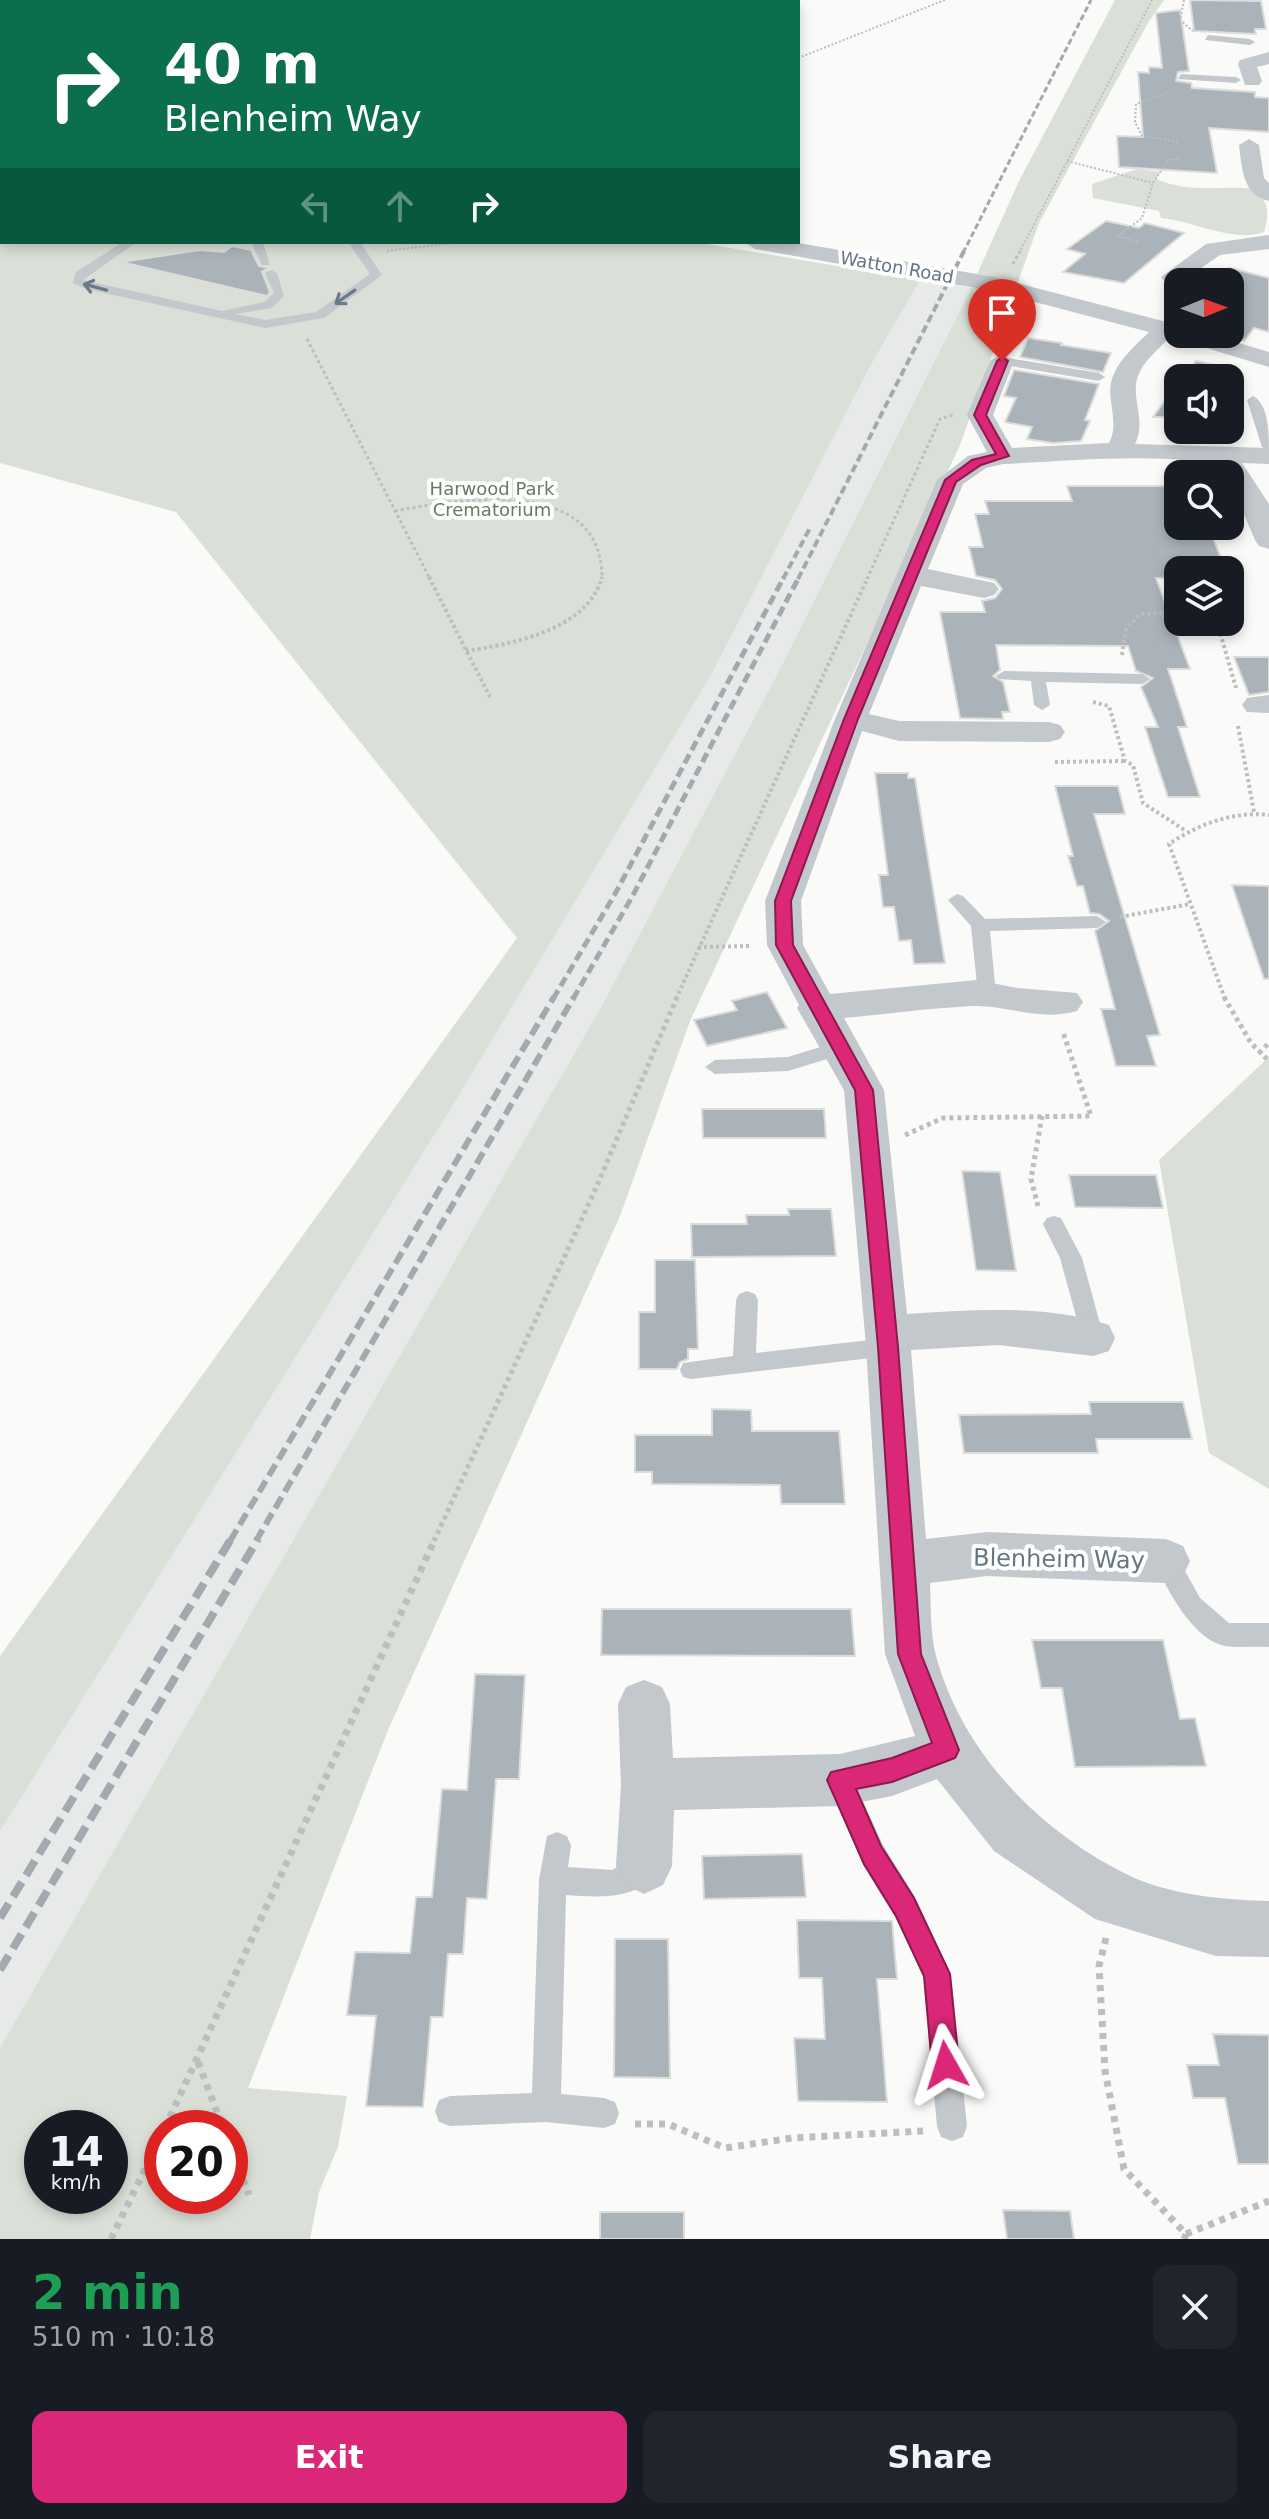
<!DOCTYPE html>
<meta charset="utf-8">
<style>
body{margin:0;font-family:"DejaVu Sans",sans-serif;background:#20242c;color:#f1f3f6;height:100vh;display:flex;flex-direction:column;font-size:30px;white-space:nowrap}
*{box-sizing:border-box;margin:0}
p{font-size:26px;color:#9ea1a6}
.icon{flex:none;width:44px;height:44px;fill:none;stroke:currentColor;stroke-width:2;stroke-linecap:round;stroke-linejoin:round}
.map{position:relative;height:2239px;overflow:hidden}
.details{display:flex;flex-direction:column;background:#171b24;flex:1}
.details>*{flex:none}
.banner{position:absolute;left:0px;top:0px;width:800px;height:244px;box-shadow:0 4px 12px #0003;background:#0b6e4f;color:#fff;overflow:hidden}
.needle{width:52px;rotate:89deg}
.tools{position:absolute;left:1164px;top:268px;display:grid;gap:16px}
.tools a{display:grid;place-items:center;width:80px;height:80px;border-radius:16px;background:#171b24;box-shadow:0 4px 12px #0003;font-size:40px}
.speed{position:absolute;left:24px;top:2110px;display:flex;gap:16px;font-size:40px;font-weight:700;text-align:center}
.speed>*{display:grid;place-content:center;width:104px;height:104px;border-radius:50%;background:#171b24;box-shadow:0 4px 12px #0003;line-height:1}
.speed small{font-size:20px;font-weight:400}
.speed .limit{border:12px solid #d22;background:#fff;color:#111}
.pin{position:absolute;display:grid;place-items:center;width:68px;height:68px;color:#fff;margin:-82px -34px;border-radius:50% 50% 50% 0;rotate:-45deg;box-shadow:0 0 8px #0007}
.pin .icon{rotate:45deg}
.me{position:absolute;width:88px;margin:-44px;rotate:354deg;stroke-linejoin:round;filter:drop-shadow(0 0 6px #0008)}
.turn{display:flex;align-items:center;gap:28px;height:168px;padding:0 32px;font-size:36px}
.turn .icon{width:104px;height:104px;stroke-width:2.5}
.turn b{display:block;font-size:56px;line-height:68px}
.lanes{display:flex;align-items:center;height:76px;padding:0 32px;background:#0003;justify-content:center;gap:40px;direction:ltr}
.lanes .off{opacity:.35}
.round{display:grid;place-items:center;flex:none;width:84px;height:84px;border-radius:16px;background:#20242c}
.summary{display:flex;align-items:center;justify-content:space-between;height:136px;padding:0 32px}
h1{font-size:48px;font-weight:600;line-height:60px;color:#1e9e55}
.action{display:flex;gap:16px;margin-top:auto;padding:16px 32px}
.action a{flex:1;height:92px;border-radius:16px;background:#db2777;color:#fff;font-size:32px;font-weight:600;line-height:92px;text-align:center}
.action a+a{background:#20242c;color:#f1f3f6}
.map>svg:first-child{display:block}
</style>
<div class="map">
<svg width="1269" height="2239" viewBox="0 0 1269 2239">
<rect width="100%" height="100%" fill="#fafaf8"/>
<path fill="#e8e9e9" d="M 907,278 L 988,290 L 110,2128 L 42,2128 L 42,2196 L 0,2239 L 0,1656 L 518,938 Z"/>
<path fill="#dadfd7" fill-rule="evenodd" d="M 1115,0 L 1164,0 L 1149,21 L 1039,223 L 1018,282 L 977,274 L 1020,179 Z
M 0,138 L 2,242 L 695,242 L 920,280 L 869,368 L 712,673 L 451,1108 L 0,1831 L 0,1656 L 517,938 L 176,512 L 0,463 Z
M 1137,169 L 1160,172 L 1156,179 C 1191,194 1219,185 1255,189 C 1269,202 1269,214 1264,232 C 1233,243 1194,221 1161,218 L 1159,211 L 1093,198 L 1092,184 Z
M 972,287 L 1013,296 L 960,445 L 690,1021 L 620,1216 L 388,1730 L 248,2088 L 347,2096 L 338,2147 L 319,2192 L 310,2239 L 0,2239 L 0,2048 L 602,1006 L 776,677 ZM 42,2128 L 110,2128 L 110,2196 L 42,2196 ZM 162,2128 L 230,2128 L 230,2196 L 162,2196 Z
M 1269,1057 L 1269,1489 L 1209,1453 L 1159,1160 Z"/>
<path fill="#aab3b9" stroke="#dcdcda" stroke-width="2" d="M 1190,0 L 1261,1 L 1266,29 L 1255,29 L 1256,34 L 1194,31 Z
M 1180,10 L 1189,71 L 1178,72 L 1176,81 L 1191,83 L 1192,88 L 1255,92 L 1255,97 L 1269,98 L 1269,132 L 1209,128 L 1217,173 L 1119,167 L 1117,136 L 1143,137 L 1138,72 L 1149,73 L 1149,67 L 1162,68 L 1156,13 Z
M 1106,221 L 1139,228 L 1145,223 L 1184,233 L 1124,283 L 1063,272 L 1085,254 L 1067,249 Z
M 232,246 L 251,250 L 259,266 L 268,268 L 262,272 L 270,292 L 267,296 L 121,262 L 200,250 L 224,252 Z
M 1230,268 L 1269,278 L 1269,332 L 1254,328 L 1244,341 L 1230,337 Z
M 1028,338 L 1062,343 L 1061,345 L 1111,353 L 1103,372 L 1020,357 Z
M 1196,361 L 1225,367 L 1217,378 L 1182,378 Z
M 1014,370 L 1099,384 L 1085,420 L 1090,421 L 1081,441 L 1053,443 L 1027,439 L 1032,427 L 1005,422 L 1016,398 L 1004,396 Z
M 1178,384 L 1178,417 L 1153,417 Z
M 1067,486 L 1178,486 L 1178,526 L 1208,526 L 1226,570 L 1178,570 L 1178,578 L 1156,578 L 1190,669 L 1168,669 L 1187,727 L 1178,727 L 1200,797 L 1168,797 L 1145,727 L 1158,727 L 1141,687 L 1153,678 L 1136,671 L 1128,646 L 996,645 L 1000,670 L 993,676 L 1003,682 L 1010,712 L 1002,712 L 1003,719 L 960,718 L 940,612 L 985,612 L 982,601 L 995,598 L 1002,589 L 995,580 L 976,576 L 969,547 L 983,547 L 975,514 L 989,514 L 985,501 L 1072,501 Z
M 1234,657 L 1269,657 L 1269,692 L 1249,695 Z
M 875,773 L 908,773 L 908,778 L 915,778 L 945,963 L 914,964 L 911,940 L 899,941 L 894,907 L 883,907 L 879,875 L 888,875 Z
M 1055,786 L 1118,786 L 1125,814 L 1094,814 L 1160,1035 L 1147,1036 L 1156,1066 L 1116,1066 L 1101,1009 L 1115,1009 L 1095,931 L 1109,921 L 1099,914 L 1090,913 L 1083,886 L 1077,886 L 1068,856 L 1073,856 Z
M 1232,885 L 1269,886 L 1269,979 L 1264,979 Z
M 767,992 L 787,1028 L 707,1046 L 694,1020 L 737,1010 L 732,1001 Z
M 702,1109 L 824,1109 L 826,1138 L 703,1138 Z
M 962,1171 L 1000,1172 L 1016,1271 L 976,1270 Z
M 1069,1175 L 1156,1175 L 1163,1208 L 1075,1207 Z
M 788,1209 L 831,1209 L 836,1256 L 692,1257 L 691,1224 L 747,1224 L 746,1215 L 789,1215 Z
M 655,1260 L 695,1260 L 698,1349 L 688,1349 L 688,1359 L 680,1362 L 677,1369 L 639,1369 L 639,1312 L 655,1312 Z
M 1089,1402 L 1183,1402 L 1192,1439 L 1096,1439 L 1098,1453 L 964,1453 L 959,1415 L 1091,1414 Z
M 712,1409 L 751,1410 L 752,1431 L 839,1431 L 845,1504 L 781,1504 L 780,1485 L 652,1484 L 652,1472 L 635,1472 L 635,1435 L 712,1435 Z
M 602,1609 L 851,1609 L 855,1656 L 601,1655 Z
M 1032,1640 L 1163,1640 L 1180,1719 L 1195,1718 L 1206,1766 L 1075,1767 L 1062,1688 L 1041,1688 Z
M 475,1674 L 525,1675 L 519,1779 L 496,1779 L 487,1899 L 467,1898 L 463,1954 L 448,1954 L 443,2017 L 431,2017 L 423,2107 L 366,2106 L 376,2016 L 347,2015 L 355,1952 L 410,1953 L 416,1897 L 432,1897 L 442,1789 L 467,1790 Z
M 802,1854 L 806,1897 L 704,1899 L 702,1856 Z
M 797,1920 L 892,1921 L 897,1979 L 877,1979 L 887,2102 L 798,2101 L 794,2038 L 825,2039 L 822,1978 L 799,1978 Z
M 615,1939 L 668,1939 L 670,2078 L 614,2077 Z
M 1213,2034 L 1269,2035 L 1269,2164 L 1238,2164 L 1225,2098 L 1193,2098 L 1187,2065 L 1219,2065 Z
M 1003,2210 L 1070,2211 L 1074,2239 L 1007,2239 Z
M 600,2212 L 684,2212 L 684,2239 L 600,2239 Z"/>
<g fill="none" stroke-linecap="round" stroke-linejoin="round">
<path stroke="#bbbfc2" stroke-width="2" stroke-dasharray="2 2" stroke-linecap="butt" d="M 1184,0 L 1180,20 L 1193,31
M 798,58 L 945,0
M 1166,93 L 1136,104 L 1135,122 L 1142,136 L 1179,142
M 1067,161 L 1153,183
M 1138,242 L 1118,236 L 1142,218 L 1153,183 L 1168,160 L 1181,159
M 387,251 L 460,242
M 1019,253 L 1152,0"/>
<path stroke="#bbbfc2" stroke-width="3" stroke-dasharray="3 3" stroke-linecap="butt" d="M 1013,264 L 1020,251
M 307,339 L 430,579
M 395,511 C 459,499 603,474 602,579
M 867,579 L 940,419 L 953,415"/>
<path stroke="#bbbfc2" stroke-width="4" stroke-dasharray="3 3" stroke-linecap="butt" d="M 429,577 L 490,697
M 1217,622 L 1236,688
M 466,651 C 512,644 588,630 602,577
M 1122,655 L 1126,629 L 1141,614 L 1178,612
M 1093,702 L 1109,706 L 1125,761 L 1133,765 L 1143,803 L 1186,831
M 1238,726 L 1254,812
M 1055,762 L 1125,761
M 1120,917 L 1190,904
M 698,947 L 752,946
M 676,999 L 868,577
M 1225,999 L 1169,844 C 1199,824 1233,811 1269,815"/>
<path stroke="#bbbfc2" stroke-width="5" stroke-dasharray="4 4" stroke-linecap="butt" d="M 1224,997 L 1251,1043 L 1269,1061
M 1259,1053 L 1269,1043
M 905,1135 L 943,1118 L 1091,1116 L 1063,1032
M 1038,1206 L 1031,1179 L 1042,1116
M 434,1541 L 596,1188 L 677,997"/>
<path stroke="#bbbfc2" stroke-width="7" stroke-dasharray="6 6" stroke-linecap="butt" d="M 1106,1938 L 1099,1966 L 1105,2071 L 1124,2169 L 1186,2234 L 1184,2239
M 198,2062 L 223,2128
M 635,2124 L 668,2124 L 725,2148 L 792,2138 L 923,2131
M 165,2128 L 435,1539
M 230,2146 L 249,2195
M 1186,2234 L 1269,2201
M 111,2239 L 162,2134"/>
<path fill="#c3c8cc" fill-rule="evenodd" d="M 1208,35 L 1250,39 L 1255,42 L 1250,45 L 1205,40 Z
M 1181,74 L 1236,77 L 1241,80 L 1236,83 L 1178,79 Z
M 0,199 L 2,199 L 2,205 L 0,205 Z
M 123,242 L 137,242 L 83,280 L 222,311 L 264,302 L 274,293 L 265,273 L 271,270 L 277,273 L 284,296 L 272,308 L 235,314 L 265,320 L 316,312 L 370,274 L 348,242 L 360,242 L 382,275 L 324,318 L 265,328 L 86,289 L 73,283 L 76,272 Z
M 251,242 L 263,242 L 270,265 L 262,265 Z
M 1002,357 L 1099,373 L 1105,377 L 1099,381 L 998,364 L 996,361 Z
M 1253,396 C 1269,404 1269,435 1269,451 L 1262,447 L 1247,400 Z
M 1004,671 L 1142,674 L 1150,679 L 1142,684 L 1046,682 L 1050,705 L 1042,710 L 1034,705 L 1031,681 L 999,679 L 996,676 Z
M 957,894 L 963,896 L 985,919 L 1097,916 L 1106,922 L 1097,928 L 990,931 L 996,995 L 987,1001 L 978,995 L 971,926 L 948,900 Z
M 843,1040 L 850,1042 L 853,1047 L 850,1052 L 788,1071 L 715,1074 L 705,1067 L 715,1060 L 788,1057 Z
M 1054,1216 L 1061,1218 L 1082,1258 L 1104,1338 L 1101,1344 L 1093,1347 L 1085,1344 L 1082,1338 L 1060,1258 L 1043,1224 L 1047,1218 Z
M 747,1291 L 755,1294 L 758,1300 L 756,1353 L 888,1338 L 896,1341 L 899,1347 L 896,1353 L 888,1356 L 691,1379 L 683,1377 L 680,1370 L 683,1363 L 733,1356 L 736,1300 L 739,1294 Z
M 1166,1550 L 1175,1553 L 1200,1598 L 1229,1623 L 1269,1623 L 1269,1647 C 1255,1646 1239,1648 1225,1646 C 1193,1640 1166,1588 1154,1561 L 1157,1553 Z
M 840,1767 L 849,1771 L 883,1845 L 915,1897 L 951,1974 L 967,2126 L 963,2137 L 952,2141 L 941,2137 L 937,2126 L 923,1976 L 895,1917 L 863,1865 L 827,1780 L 831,1771 Z
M 557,1832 L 567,1836 L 571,1846 L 568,1867 L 612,1870 L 644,1852 L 654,1856 L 658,1866 C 643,1902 598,1897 566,1895 L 561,2094 L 604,2098 L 615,2102 L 619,2113 L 615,2124 L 604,2128 L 546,2122 L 450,2126 L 439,2122 L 435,2111 L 439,2100 L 450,2096 L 532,2093 L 539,1880 L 547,1836 Z"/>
<path fill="#c3c8cc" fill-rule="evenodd" d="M 1269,52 L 1269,64 L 1257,67 L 1262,81 L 1259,85 L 1245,85 L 1238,64 L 1240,60 Z
M 0,121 L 2,121 L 2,133 L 0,133 Z
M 1249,139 L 1259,145 L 1264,178 L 1269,183 L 1269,201 C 1242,195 1242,167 1239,145 Z
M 1269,235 L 1269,249 L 1220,255 L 1181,282 L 1165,282 L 1161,277 L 1206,244 Z
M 744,242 L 793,242 L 994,277 L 1178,325 L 1178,334 L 1209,334 L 1269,352 L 1269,367 L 1170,337 C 1159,349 1143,361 1138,376 C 1130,397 1147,422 1135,444 L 1269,448 L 1269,464 L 1242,463 L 1269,504 L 1269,549 L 1259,546 L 1255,540 L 1230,482 L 1230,474 C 1219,474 1214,463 1203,462 C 1137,454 1069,461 1003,464 L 986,468 L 963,484 L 928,569 L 994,583 L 999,589 L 994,595 L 984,598 L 921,586 L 869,714 L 899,721 L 1049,722 L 1060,725 L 1065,732 L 1060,739 L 1049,742 L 899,741 L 862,731 L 801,901 L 803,945 L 830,994 L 977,980 L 1017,988 L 1077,993 L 1083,1002 L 1077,1011 C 1038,1022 1009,1005 973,1006 C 930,1008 887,1014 844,1018 L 884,1090 L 907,1314 C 973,1310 1045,1304 1109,1325 L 1115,1338 L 1109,1351 L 1093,1356 L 998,1345 L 911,1350 L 926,1539 L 987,1532 L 1166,1539 L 1183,1546 L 1190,1561 L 1183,1576 L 1166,1583 L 987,1576 L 930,1583 C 931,1606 930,1633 936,1656 C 963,1753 1037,1829 1126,1874 C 1168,1895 1224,1900 1269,1901 L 1269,1957 L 1216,1956 L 1095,1919 L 994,1851 L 937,1779 L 892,1796 L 840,1806 L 674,1810 L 672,1866 L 663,1885 L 644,1894 L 625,1885 L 616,1866 L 621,1785 L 618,1704 L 626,1687 L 644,1680 L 662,1687 L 670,1704 L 673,1758 L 840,1754 L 915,1736 L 885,1654 L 866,1347 L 844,1090 L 797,1008 L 799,1005 L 767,945 L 765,901 L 835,719 L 937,480 L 968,456 L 987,452 L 967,415 L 990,361 L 1002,354 L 1014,361 L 993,415 L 1012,448 L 1109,443 C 1121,422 1104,397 1113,376 C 1120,358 1136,345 1149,332 L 993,291 L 755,249 Z
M 1269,695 L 1269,713 L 1247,712 L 1242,705 L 1247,698 Z"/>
<path stroke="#a2aab0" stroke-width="3" stroke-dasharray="6 3" stroke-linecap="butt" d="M 963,253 L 1091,0"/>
<path stroke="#a2aab0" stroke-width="4" stroke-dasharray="8 4" stroke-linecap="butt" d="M 783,579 L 811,526
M 798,579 L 964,251"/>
<path stroke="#a2aab0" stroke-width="5" stroke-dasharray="10 5" stroke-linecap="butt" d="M 553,999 L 615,894 L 784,577
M 573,999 L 632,897 L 799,577"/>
<path stroke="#a2aab0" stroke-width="6" stroke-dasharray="13 6" stroke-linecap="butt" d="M 230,1541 L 554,997
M 256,1541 L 574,997"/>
<path stroke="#a2aab0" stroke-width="8" stroke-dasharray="17 8" stroke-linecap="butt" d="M 0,1918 L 231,1539
M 0,1970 L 258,1539"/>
</g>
<defs><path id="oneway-shaft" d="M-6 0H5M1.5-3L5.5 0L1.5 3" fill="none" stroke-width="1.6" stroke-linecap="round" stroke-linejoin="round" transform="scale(2)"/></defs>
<g stroke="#6a7a87">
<use href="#oneway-shaft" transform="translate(95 287) rotate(-165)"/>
<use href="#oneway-shaft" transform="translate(345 297) rotate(145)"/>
</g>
<path fill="#db2777" stroke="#8e194d" stroke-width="2" d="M 1002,357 L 1008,361 L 986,415 L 1009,456 L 981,465 L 956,482 L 858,719 L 791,901 L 793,945 L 873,1090 L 898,1347 L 921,1654 L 959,1750 L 955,1758 L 947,1761 L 892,1782 L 856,1789 L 881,1846 L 914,1898 L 950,1974 L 959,2065 L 955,2075 L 946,2079 L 936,2075 L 932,2065 L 924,1976 L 896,1916 L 864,1864 L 827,1780 L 831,1772 L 892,1758 L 932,1743 L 898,1654 L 878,1347 L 855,1090 L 776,945 L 775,901 L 844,719 L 945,480 L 972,460 L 996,454 L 974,415 L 997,361 Z"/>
<g text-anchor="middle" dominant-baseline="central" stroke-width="8" stroke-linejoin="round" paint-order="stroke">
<g font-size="18" fill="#657683" stroke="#fff">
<text transform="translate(897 267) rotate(10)">Watton Road</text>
</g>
<g font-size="18" fill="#687a64" stroke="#fff">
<text x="492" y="488">Harwood Park<tspan x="492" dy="21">Crematorium</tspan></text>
</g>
<g font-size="24" fill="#657683" stroke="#fff">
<text transform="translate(1059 1559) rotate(1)">Blenheim Way</text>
</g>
</g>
</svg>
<div class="tools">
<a><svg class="needle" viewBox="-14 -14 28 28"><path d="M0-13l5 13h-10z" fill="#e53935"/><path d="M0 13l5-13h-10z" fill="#9ea1a6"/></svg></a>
<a><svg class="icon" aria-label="sound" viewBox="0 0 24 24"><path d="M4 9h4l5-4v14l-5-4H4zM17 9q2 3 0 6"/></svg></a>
<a><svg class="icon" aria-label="search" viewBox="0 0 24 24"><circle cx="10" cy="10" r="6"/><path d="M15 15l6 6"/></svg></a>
<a><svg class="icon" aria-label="layers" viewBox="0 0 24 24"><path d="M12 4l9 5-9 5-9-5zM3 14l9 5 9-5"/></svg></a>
</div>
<div class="speed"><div>14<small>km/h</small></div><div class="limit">20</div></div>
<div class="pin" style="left:1002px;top:361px;background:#d93025"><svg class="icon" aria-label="arrive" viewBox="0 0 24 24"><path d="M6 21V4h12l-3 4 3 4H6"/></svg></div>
<svg class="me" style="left:946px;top:2065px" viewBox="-20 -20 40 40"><path d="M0-17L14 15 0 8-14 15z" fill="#db2777" stroke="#fff" stroke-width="4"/></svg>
<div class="banner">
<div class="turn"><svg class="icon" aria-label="right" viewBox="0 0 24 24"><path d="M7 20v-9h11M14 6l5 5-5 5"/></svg><div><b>40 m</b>Blenheim Way</div></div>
<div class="lanes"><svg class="icon off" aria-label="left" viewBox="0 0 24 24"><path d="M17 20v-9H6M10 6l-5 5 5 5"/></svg><svg class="icon off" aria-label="ahead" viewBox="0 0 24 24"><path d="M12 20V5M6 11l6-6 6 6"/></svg><svg class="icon" aria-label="right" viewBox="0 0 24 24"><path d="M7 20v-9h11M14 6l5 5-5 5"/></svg></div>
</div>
</div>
<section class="details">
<div class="summary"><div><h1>2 min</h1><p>510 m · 10:18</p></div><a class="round"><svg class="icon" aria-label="close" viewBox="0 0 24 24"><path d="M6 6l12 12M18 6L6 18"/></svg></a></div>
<div class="action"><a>Exit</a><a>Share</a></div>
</section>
